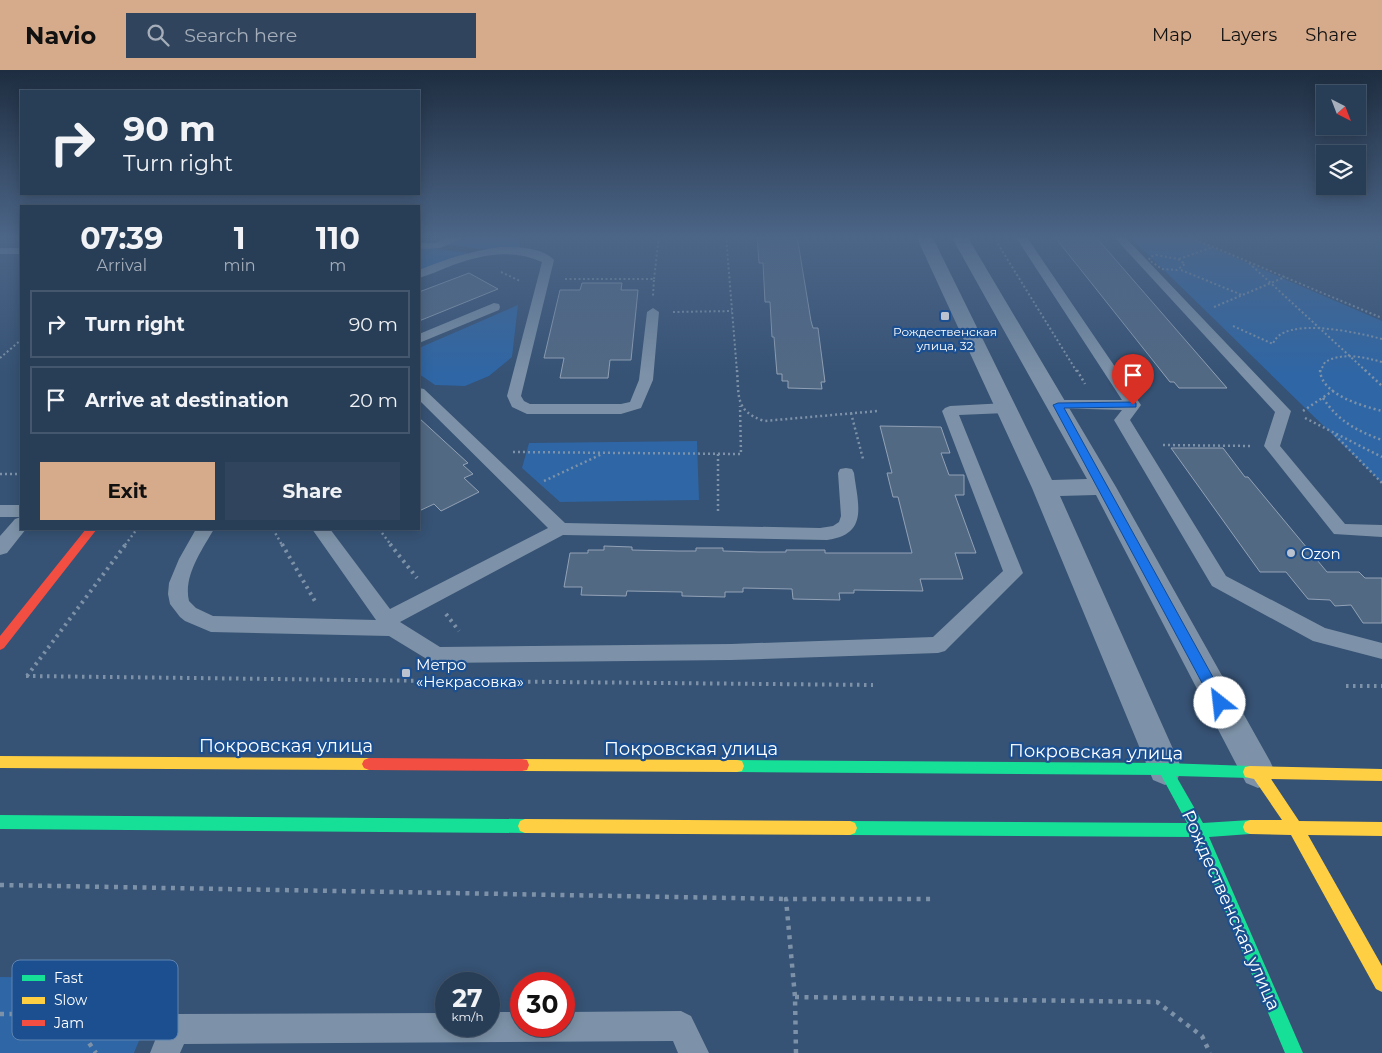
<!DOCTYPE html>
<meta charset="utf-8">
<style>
body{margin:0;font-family:Montserrat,sans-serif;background:#30455d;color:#f1f3f6;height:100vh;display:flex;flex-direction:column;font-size:19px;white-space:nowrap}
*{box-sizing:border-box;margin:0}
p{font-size:16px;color:#a5aeba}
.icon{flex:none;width:28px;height:28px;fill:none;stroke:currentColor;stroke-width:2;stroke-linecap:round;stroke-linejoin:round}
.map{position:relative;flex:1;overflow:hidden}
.panel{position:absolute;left:20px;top:135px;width:400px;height:325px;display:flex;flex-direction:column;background:#283e57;border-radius:0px;box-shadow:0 2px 12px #0003,0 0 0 1px #44576d}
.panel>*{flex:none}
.hud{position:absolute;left:20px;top:20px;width:400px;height:105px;border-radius:0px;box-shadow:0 2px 12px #0003,0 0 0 1px #44576d;background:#283e57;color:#f1f3f6;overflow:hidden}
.needle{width:32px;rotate:138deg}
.buttons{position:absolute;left:1316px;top:15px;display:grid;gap:10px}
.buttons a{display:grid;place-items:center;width:50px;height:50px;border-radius:0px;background:#283e57;box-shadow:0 2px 12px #0003,0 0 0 1px #44576d;font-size:25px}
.speed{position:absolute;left:435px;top:902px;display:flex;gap:10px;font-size:25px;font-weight:700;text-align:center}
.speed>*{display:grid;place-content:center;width:65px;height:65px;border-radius:50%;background:#283e57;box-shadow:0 2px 12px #0003,0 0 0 1px #44576d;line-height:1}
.speed small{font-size:12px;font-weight:400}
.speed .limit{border:8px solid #d22;background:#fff;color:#111}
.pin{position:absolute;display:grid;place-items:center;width:42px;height:42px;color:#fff;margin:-51px -21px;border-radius:50% 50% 50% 0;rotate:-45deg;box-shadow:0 0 5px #0007}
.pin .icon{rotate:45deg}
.me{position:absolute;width:55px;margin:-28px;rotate:331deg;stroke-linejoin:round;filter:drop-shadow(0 0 4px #0008)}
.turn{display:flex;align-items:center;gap:18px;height:105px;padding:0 20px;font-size:22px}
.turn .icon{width:65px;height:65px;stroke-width:2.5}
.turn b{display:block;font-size:35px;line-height:42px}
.eta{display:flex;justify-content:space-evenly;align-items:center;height:85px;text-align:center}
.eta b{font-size:30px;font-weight:700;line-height:35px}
.button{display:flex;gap:10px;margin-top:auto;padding:10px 20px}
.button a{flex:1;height:58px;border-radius:0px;background:#d6ab8b;color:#111;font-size:20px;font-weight:700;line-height:58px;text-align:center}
.button a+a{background:#30455d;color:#f1f3f6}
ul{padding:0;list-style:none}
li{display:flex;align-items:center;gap:15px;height:68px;margin:0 10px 8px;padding:0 10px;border:2px solid #44576d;border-radius:0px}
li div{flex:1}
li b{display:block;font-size:19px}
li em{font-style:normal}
header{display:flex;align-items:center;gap:30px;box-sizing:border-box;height:70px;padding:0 25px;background:#d6ab8b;color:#111}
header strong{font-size:24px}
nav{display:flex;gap:28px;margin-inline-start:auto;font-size:18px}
.search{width:350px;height:45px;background:#30455d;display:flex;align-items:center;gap:12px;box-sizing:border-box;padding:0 18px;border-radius:0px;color:#a5aeba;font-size:19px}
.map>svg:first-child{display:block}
</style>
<header>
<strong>Navio</strong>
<div class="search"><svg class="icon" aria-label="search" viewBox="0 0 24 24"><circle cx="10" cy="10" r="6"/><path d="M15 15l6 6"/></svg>Search here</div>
<nav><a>Map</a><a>Layers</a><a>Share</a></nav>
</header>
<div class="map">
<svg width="1382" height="983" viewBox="0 0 1382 983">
<rect width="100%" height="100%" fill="#365274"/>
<path fill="#2f66a5" d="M 470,166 L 518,166 L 520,179 L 481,179 L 447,174 Z
M 1129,166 L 1185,166 L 1382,251 L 1382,413 Z
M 430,178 L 468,183 L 419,202 L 419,179 Z
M 518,235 L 512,287 L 489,306 L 465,316 L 435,315 L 419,304 L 419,278 Z
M 697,371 L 699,430 L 560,432 L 522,398 L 529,373 Z
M 0,907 L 165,908 L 134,983 L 0,983 Z"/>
<path fill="#526984" stroke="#92a2b6" d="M 757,166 L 797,166 L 811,251 L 813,258 L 818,258 L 825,312 L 821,312 L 822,319 L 788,318 L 788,311 L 782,311 L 782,304 L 777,304 L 774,267 L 772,267 L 770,232 L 765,232 L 763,193 L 759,193 Z
M 1054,166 L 1095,166 L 1227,318 L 1179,318 L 1174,312 L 1170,312 Z
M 469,203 L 498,219 L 419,251 L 419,222 Z
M 582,213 L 622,213 L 621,220 L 638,220 L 631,290 L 610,290 L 608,308 L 560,308 L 564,288 L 544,288 L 560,220 L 580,220 Z
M 419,348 L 468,393 L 463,395 L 473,404 L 464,408 L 479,422 L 441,441 L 434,434 L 419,441 Z
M 880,356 L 941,357 L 950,383 L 941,383 L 949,405 L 964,405 L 964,425 L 955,425 L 976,483 L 955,483 L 963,509 L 920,509 L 923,521 L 854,520 L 854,523 L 839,523 L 840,530 L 793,529 L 792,519 L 743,518 L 743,522 L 725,522 L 725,527 L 682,526 L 682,522 L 627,521 L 626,526 L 581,525 L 582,517 L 564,517 L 570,483 L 588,483 L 588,480 L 604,480 L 604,476 L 632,477 L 632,480 L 678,481 L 696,481 L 696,478 L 723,478 L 723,481 L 759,482 L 786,482 L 786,480 L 825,480 L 825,483 L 912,483 L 898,427 L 893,427 L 887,403 L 892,403 Z
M 1171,378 L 1223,378 L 1245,407 L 1248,407 L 1327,502 L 1359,502 L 1365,508 L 1382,508 L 1382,553 L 1363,553 L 1351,535 L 1335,536 L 1330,530 L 1308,529 L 1286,502 L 1260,502 Z"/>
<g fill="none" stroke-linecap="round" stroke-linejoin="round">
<path stroke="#7d92a8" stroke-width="2" stroke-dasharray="2 2.5" stroke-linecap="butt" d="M 726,166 L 737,302
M 993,166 L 1077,302
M 1187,166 L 1382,248
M 1156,185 L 1178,189 L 1185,194 L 1177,200 L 1162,199 L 1149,190 L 1150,187 Z
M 1179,189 L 1213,177
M 1249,193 L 1367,302
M 1181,200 L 1242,225
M 501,202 L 520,211
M 565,209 L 654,209 L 653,226
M 654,209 L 659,166
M 1214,237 L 1285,207
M 673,242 L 732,241
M 1233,256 L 1273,274 C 1283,245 1359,263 1382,269
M 0,288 L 21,270
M 1320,302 L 1325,292 C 1343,282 1363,287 1382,292"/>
<path stroke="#7d92a8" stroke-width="2.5" stroke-dasharray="2 3" stroke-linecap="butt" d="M 737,300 C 739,327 735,341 764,351 L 878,341
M 1077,300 L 1085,314
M 1320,300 C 1321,325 1363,336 1382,341
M 1365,300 L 1382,316
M 1323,328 C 1338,351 1357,361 1382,370
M 1303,341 L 1334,320
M 851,343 L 863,389
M 1305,348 L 1382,387
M 1335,365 L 1382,413
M 1163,375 L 1252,376
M 513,382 L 741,384 L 740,336
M 718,384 L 718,441
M 0,404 L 21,404
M 544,411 L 602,384
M 273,459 L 282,475
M 379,459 L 391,475
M 125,475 L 137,459"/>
<path stroke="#7d92a8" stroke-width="4" stroke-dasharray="2.5 4.5" stroke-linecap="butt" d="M 282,474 L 316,533
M 390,474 L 417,508
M 446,544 L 459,561
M 26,606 L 438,611
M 27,606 L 126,474
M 451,611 L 873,615
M 1346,616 L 1382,616"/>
<path stroke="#7d92a8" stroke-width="4.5" stroke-dasharray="4 5.5" stroke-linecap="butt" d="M 0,815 L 786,829
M 795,927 L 1157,932 L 1202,966 L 1210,983
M 0,944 L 69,944 L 96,983
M 796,983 L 795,927 L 786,829 L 933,829"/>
<path fill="#7d92a8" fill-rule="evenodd" d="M 452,166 L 468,166 L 440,178 L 419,179 L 419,173 L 435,173 Z
M 1015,166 L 1026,166 L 1141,335 L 1130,350 L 1226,506 L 1325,558 L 1382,573 L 1382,589 L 1313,571 L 1212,516 L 1114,350 L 1122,340 L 1053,338 L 1050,335 L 1053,332 L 1058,330 L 1122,330 Z
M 1113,166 L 1124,166 L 1288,338 L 1291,341 L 1280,376 L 1345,454 L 1382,455 L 1382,467 L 1334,464 L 1264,376 L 1275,342 Z
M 500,177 C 517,177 542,177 554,190 L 521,326 L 524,331 L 530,334 L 621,334 L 630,332 L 639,310 L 647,242 L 653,238 L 659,242 L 653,310 L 641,338 L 621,344 L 527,344 L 512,337 L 507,326 L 542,192 C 511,178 479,185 448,197 C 438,201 429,205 419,208 L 419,200 C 445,189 472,181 500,177 Z
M 0,178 L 21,178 L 21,184 L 0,184 Z
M 494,233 L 499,234 L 500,237 L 499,240 L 419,273 L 419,264 Z
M 419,318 L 424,319 L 565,453 L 820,458 L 833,456 L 839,452 L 841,446 L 838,403 L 840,399 L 846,398 L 852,399 L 854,403 C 858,435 869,464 827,470 L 563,465 L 400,552 L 440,577 L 731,574 L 933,567 L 1003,501 L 942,341 L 945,338 L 950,336 L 1006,333 L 1011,335 L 1014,338 L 1011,341 L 1006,343 L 959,345 L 1023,503 L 945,581 L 938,583 L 731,590 L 437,593 L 430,591 L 389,566 L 211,562 L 185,551 L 180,547 L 170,534 L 168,524 L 169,513 L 179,489 L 196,459 L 214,459 C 202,480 183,506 189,531 L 196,538 L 213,546 L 376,550 L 312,459 L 330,459 L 390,539 L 548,458 L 419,330 Z
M 0,435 L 21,435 L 21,459 L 26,459 L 7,483 L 0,485 L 0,466 L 15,449 L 21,447 L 0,447 Z
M 681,941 L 691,946 L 709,983 L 678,983 L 673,971 L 184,974 L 180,983 L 150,983 L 164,948 L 175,944 L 446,943 L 446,956 L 489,956 L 489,942 L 521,942 L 521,956 L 564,956 L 564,942 Z"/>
<path fill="#7d92a8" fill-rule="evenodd" d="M 916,166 L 932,166 L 1052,410 L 1087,409 L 951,166 L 967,166 L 1116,417 L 1270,691 L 1275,702 L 1270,713 L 1258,718 L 1246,713 L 1096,425 L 1060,426 L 1182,699 L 1177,710 L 1165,715 L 1153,710 L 1032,418 Z"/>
<path fill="#16e098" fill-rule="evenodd" d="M 737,690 L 1165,693 L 1250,696 L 1255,697 L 1257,702 L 1255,707 L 1250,708 L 1176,706 L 1203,753 L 1250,750 L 1255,752 L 1257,757 L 1255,762 L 1250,764 L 1209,767 L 1303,983 L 1285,983 L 1194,767 L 850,765 L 845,763 L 843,758 L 845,753 L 850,751 L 1187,753 L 1161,705 L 737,702 L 732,701 L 730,696 L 732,691 Z
M 0,745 L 525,749 L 530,751 L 532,756 L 530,761 L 525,763 L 0,759 Z"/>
<path fill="#ffcf43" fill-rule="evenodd" d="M 0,686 L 369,688 L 374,690 L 376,694 L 374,698 L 369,700 L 0,698 Z
M 522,689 L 737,690 L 742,691 L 744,696 L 742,701 L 737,702 L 522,701 L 517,700 L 515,695 L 517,690 Z
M 1250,696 L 1382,699 L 1382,711 L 1271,709 L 1299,751 L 1382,752 L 1382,766 L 1308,765 L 1382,896 L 1382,922 L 1376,919 L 1291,765 L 1250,764 L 1245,762 L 1243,757 L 1245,752 L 1250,750 L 1282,750 L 1254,709 L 1245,707 L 1243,702 L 1245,697 Z
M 525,749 L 850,751 L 855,753 L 857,758 L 855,763 L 850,765 L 525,763 L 520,761 L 518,756 L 520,751 Z"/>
<path fill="#f24e42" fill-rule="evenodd" d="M 86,459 L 97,459 L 4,578 L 0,580 L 0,566 Z
M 369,688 L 522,689 L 527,690 L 529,695 L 527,700 L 522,701 L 369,700 L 364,698 L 362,694 L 364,690 Z"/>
</g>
<linearGradient id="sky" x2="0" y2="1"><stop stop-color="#1e2d40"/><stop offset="0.55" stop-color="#4c6688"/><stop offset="1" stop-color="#4c6688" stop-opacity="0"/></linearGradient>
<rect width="1382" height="304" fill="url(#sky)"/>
<path fill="#1a73e8" stroke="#114b97" d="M 1133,332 L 1136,333 L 1136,337 L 1064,338 L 1225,629 L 1227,633 L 1225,637 L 1220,639 L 1215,637 L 1053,335 L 1058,333 Z"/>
<g fill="#b9c2ce" stroke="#1b4f8f" stroke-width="2">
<rect x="940" y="241" width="10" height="10" rx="2.5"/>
<circle cx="1291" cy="483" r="5"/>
<rect x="401" y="598" width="10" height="10" rx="2.5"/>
</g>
<g text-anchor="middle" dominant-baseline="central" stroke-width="4.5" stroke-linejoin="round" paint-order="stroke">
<g font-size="12" fill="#fff" stroke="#1b4f8f">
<text x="945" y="261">Рождественская<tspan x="945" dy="14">улица, 32</tspan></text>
</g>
<g font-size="15" fill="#fff" stroke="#1b4f8f" text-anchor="start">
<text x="1301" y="483">Ozon</text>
<text x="416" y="594">Метро<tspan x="416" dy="17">«Некрасовка»</tspan></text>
</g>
<g font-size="18" fill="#fff" stroke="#1b4f8f">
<text x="286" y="676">Покровская улица</text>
<text x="691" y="679">Покровская улица</text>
<text transform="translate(1096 682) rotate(1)">Покровская улица</text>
<text transform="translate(1231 840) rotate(66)">Рождественская улица</text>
</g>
</g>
<rect x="12" y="890" width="166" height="80" rx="8" fill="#1b4f8f" stroke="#5f84b1" stroke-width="1"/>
<rect x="22" y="905" width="23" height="6" fill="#16e098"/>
<rect x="22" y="927" width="23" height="7" fill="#ffcf43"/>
<rect x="22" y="950" width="23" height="6" fill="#f24e42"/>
<g font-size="14" fill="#fff">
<text x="54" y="913">Fast</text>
<text x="54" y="935">Slow</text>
<text x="54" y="958">Jam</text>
</g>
</svg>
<div class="buttons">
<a><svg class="needle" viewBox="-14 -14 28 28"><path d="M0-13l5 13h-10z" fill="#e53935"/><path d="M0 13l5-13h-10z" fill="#a5aeba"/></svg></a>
<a><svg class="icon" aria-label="layers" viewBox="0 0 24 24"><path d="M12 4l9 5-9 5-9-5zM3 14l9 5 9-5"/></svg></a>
</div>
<div class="speed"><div>27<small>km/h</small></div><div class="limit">30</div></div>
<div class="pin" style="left:1133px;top:335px;background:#d93025"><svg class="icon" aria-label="arrive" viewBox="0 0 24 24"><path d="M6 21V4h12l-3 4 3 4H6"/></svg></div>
<svg class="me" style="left:1220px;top:633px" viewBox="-20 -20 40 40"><circle r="19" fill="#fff"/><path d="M0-13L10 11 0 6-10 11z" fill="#1a73e8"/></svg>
<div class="hud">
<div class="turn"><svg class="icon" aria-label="right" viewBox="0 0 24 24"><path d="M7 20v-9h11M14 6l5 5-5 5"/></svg><div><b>90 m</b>Turn right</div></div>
</div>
<section class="panel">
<div class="eta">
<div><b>07:39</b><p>Arrival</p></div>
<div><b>1</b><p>min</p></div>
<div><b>110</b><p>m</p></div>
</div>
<ul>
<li><svg class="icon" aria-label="right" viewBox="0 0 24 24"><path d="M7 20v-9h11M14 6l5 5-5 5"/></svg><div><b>Turn right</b></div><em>90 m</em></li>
<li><svg class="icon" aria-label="arrive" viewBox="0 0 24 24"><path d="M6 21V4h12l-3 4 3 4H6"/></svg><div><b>Arrive at destination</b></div><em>20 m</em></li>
</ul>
<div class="button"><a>Exit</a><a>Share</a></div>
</section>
</div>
